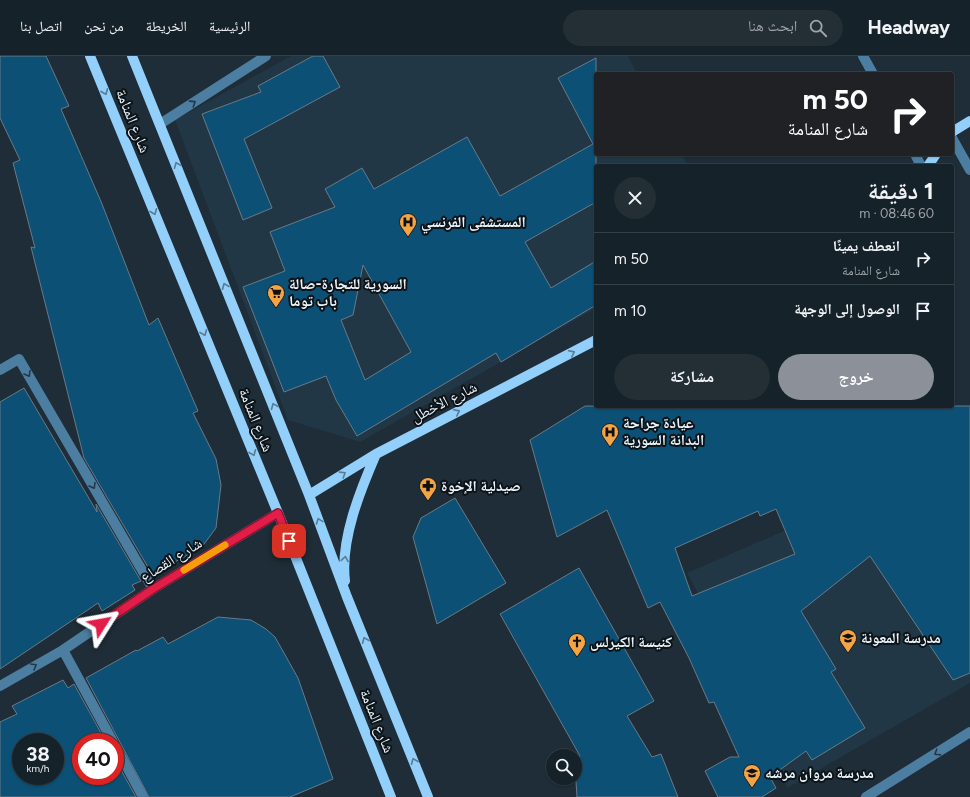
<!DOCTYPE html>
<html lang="ar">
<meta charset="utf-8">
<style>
body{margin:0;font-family:Figtree,"Noto Naskh Arabic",sans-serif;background:#232f35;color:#f1f3f6;direction:rtl;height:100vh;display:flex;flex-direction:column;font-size:15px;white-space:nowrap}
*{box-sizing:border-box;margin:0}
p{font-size:13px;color:#9ea4a8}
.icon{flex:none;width:22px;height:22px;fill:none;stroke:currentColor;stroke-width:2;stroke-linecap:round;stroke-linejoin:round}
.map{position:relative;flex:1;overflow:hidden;direction:ltr}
.side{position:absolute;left:594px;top:108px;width:360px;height:244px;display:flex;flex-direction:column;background:#162229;border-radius:4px;box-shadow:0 1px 3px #0004,0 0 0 1px #353f46;direction:rtl}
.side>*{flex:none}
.hud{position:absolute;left:594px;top:16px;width:360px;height:84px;border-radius:4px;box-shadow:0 1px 3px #0004,0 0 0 1px #353f46;direction:rtl;background:#202124;color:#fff;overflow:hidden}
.tools{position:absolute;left:546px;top:693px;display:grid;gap:8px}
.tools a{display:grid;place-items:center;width:36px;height:36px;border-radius:50%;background:#162229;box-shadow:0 1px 3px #0004,0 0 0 1px #353f46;font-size:20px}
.speed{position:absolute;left:12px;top:677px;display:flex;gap:8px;font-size:20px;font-weight:700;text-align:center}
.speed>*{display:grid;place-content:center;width:52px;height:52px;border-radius:50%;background:#162229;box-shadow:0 1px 3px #0004,0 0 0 1px #353f46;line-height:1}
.speed small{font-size:10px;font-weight:400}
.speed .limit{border:6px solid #d22;background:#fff;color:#111}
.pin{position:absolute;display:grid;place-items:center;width:34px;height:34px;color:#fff;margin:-17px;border-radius:8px;box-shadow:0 2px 6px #0006}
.me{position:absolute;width:44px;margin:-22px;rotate:56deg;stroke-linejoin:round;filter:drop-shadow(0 0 3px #0008)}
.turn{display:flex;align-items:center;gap:14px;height:84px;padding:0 20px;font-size:18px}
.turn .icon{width:52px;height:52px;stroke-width:2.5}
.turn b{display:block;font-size:28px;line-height:34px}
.round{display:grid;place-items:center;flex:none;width:42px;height:42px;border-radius:21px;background:#232f35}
.summary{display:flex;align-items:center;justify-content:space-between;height:68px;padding:0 20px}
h1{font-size:24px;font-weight:700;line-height:30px}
.primary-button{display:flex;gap:8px;margin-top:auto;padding:8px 20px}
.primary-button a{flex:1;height:46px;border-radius:24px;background:#8c9099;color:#fff;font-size:16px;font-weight:700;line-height:46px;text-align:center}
.primary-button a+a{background:#232f35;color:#f1f3f6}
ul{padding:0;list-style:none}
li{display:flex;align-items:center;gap:12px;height:52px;padding:0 20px;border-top:1px solid #353f46}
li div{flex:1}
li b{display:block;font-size:15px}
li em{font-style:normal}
header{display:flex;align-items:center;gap:24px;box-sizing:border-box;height:56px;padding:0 20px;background:#162229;border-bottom:1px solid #353f46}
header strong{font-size:19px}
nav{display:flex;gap:22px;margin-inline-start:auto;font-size:14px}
.search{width:280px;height:36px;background:#232f35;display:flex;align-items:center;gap:10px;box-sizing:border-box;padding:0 14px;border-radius:22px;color:#9ea4a8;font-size:15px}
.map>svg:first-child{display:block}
</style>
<header>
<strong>Headway</strong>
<div class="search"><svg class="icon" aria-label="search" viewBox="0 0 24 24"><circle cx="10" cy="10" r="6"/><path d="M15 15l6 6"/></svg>ابحث هنا</div>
<nav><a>الرئيسية</a><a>الخريطة</a><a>من نحن</a><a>اتصل بنا</a></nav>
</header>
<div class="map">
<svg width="970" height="741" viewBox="0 0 970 741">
<rect width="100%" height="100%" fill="#1e2d37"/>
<path fill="#223745" d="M 291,0 L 628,0 L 637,18 L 596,18 L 596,98 L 681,98 L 688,110 L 596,110 L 596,252 L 360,386 L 288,364 L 175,64 Z
M 869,438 L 970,567 L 970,627 L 787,732 L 707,554 L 687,517 Z"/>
<path fill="#0c5076" stroke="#697a86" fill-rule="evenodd" d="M 0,0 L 46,0 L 69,50 L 61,53 L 102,148 L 149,269 L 158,262 L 198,355 L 193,357 L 216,403 L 221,429 L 216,472 L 201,492 L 152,518 L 84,402 L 31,191 L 35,192 L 13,107 L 20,104 L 0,62 Z
M 313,0 L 323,0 L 340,31 L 244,83 L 272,152 L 243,164 L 202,58 L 261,36 L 258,30 Z
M 596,2 L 596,146 L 525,186 L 551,232 L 596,205 L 596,249 L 501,306 L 496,297 L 357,380 L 336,344 L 326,320 L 284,336 L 243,231 L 285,215 L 270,176 L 335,151 L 325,133 L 362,112 L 374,133 L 467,81 L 500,140 L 593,88 L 558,22 ZM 363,209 L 411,296 L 365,324 L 341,264 L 353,259 Z
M 24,332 L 97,456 L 96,448 L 141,525 L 132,529 L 135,534 L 102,555 L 98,547 L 0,613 L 0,346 Z
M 585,350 L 970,350 L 970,617 L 953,624 L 870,500 L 801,555 L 836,613 L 831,616 L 865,672 L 812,704 L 806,695 L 770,721 L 776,732 L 762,741 L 718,741 L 705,715 L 730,701 L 739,701 L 714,646 L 709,647 L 689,602 L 660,546 L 648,552 L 607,454 L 557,481 L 530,384 ZM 776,453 L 795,498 L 692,540 L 675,492 L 758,455 L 760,460 Z
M 455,442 L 506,527 L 437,568 L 413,481 L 421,462 Z
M 579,512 L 654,645 L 627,660 L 652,701 L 661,698 L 678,741 L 577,741 L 575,710 L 580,700 L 500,558 Z
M 218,561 L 251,564 L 266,573 L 275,581 L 298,622 L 333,723 L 290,741 L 149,741 L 86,622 L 136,594 L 137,595 L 163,581 L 168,588 Z
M 63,624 L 68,632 L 74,628 L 106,686 L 81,686 L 81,720 L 115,720 L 115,703 L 136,741 L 0,741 L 0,666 L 17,658 L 12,650 ZM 21,686 L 55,686 L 55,720 L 21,720 Z"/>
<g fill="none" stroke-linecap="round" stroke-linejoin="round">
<path stroke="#4c7ea1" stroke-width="10" d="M 863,0 L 873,18
M 160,68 L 266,0
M 952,82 L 970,114
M 915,98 L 921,110
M 0,314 L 19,303 L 153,533
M 63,594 L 113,686
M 0,630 L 63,594 L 153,533 L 278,457
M 115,689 L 143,741
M 866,741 L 970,676"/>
<path stroke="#92cffa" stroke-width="10" d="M 90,0 L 278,457 L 391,741
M 132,0 L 309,439 L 347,541 L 428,741
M 952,76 L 970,65
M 928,110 L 936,98
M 309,439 L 376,398 L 596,284
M 345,525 C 340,484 360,435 376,398"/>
</g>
<defs><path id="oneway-chevron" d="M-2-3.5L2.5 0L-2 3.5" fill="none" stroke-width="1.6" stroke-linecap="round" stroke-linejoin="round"/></defs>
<g stroke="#567b95">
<use href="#oneway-chevron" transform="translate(105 36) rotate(68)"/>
<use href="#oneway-chevron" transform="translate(177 109) rotate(-112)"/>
<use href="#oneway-chevron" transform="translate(154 156) rotate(68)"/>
<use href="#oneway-chevron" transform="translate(225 230) rotate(-112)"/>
<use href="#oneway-chevron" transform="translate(204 277) rotate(68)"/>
<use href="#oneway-chevron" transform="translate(572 297) rotate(-27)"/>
<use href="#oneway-chevron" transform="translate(274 350) rotate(-112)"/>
<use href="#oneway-chevron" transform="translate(457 356) rotate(-27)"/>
<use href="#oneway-chevron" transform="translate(253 397) rotate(68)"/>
<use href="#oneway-chevron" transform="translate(343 418) rotate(-32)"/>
<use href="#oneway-chevron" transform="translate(319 465) rotate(-110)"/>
<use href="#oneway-chevron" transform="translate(345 503) rotate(-81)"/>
<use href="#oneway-chevron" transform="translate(365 584) rotate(-112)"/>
<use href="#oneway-chevron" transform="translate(414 705) rotate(-112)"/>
</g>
<g stroke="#233949">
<use href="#oneway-chevron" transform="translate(193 47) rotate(-33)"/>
<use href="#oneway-chevron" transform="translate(28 318) rotate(60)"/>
<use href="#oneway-chevron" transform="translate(93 430) rotate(60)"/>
<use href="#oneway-chevron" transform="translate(34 610) rotate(-30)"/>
<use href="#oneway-chevron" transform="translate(937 697) rotate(148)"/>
</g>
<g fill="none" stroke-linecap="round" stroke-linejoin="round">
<defs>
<path id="route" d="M 101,568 L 153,533 L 278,457 L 289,485"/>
</defs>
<use href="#route" stroke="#92132f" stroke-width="10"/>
<use href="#route" stroke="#e11d48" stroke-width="7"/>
<path stroke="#f59e0b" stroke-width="7" d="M 184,514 L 225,489"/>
</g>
<defs>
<symbol id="hospital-pin" viewBox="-11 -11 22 30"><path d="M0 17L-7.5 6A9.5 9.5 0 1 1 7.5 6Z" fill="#f4a444" stroke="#0d1419"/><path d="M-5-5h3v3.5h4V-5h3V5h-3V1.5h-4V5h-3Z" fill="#111"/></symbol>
<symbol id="supermarket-pin" viewBox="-11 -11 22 30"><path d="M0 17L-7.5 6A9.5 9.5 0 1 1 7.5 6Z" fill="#f4a444" stroke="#0d1419"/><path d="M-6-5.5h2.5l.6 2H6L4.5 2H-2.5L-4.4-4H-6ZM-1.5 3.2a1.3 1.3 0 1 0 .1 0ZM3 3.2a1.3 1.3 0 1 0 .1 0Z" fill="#111"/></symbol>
<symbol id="pharmacy-pin" viewBox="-11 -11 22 30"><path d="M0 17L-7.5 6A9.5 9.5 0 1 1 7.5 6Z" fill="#f4a444" stroke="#0d1419"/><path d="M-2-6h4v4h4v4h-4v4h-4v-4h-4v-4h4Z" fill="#111"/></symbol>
<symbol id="school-pin" viewBox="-11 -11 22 30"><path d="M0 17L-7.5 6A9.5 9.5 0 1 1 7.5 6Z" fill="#f4a444" stroke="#0d1419"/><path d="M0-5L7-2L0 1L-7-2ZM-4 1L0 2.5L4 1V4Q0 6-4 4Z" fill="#111"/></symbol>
<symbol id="church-pin" viewBox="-11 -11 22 30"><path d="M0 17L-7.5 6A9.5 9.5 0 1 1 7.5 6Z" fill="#f4a444" stroke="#0d1419"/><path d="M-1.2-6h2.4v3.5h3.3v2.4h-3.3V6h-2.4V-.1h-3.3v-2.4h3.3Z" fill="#111"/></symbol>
</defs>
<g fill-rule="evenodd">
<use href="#hospital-pin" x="398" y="156" width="20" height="27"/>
<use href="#supermarket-pin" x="266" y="227" width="20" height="27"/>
<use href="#hospital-pin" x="600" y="366" width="20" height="27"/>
<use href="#pharmacy-pin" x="418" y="420" width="20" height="27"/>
<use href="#school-pin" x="838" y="572" width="20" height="27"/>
<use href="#church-pin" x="567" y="576" width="20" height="27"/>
<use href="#school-pin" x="742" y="707" width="20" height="27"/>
</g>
<g text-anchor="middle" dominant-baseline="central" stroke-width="4" stroke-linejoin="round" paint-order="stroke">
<g font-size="15" fill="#eaf4fb" stroke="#0d1419">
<text transform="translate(133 65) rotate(68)">شارع المنامة</text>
<text transform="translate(444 346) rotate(-27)">شارع الأخطل</text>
<text transform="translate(256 364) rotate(68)">شارع المنامة</text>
<text transform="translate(171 504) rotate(-32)">شارع القصاع</text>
<text transform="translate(377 665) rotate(68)">شارع المنامة</text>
</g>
<g font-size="15" font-weight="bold" fill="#eaf4fb" stroke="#0d1419" text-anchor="start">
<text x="421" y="166">المستشفى الفرنسي</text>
<text x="289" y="228">السورية للتجارة-صالة<tspan x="289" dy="17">باب توما</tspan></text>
<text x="623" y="367">عيادة جراحة<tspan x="623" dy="17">البدانة السورية</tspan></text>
<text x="441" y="430">صيدلية الإخوة</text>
<text x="861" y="582">مدرسة المعونة</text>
<text x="590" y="586">كنيسة الكيرلس</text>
<text x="765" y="717">مدرسة مروان مرشه</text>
</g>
</g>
</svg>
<div class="tools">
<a><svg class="icon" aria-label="search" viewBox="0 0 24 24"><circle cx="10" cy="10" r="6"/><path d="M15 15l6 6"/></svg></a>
</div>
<div class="speed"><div>38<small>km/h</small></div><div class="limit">40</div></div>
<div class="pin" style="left:289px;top:485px;background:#d93025"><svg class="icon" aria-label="arrive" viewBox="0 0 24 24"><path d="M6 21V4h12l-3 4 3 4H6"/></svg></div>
<svg class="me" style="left:101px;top:568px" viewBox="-20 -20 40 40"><path d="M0-17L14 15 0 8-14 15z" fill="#e11d48" stroke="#fff" stroke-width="4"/></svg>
<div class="hud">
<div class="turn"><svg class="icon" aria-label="right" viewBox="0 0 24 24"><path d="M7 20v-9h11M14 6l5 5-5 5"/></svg><div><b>50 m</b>شارع المنامة</div></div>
</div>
<section class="side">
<div class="summary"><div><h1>1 دقيقة</h1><p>60 m · 08:46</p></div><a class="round"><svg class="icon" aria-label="close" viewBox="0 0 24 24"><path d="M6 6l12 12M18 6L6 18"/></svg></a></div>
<ul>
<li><svg class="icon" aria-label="right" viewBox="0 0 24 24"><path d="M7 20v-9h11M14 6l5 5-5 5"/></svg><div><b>انعطف يمينًا</b><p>شارع المنامة</p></div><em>50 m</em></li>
<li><svg class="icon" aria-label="arrive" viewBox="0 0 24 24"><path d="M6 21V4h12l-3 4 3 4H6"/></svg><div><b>الوصول إلى الوجهة</b></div><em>10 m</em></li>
</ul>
<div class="primary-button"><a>خروج</a><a>مشاركة</a></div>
</section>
</div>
